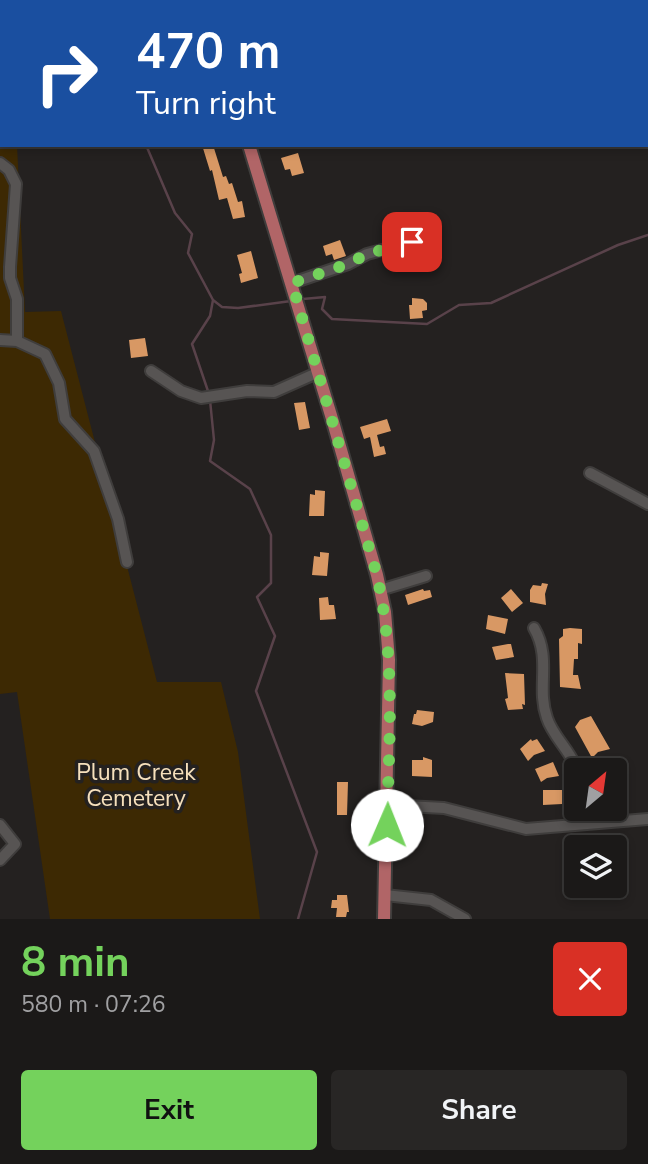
<!DOCTYPE html>
<meta charset="utf-8">
<style>
body{margin:0;font-family:"Nunito Sans",sans-serif;background:#282625;color:#f1f3f6;height:100vh;display:flex;flex-direction:column;font-size:26px;white-space:nowrap}
*{box-sizing:border-box;margin:0}
p{font-size:23px;color:#a0a0a2}
.icon{flex:none;width:38px;height:38px;fill:none;stroke:currentColor;stroke-width:2;stroke-linecap:round;stroke-linejoin:round}
.map{position:relative;height:919px;overflow:hidden}
.side{display:flex;flex-direction:column;background:#1b1918;flex:1}
.side>*{flex:none}
.hud{position:absolute;left:0px;top:0px;width:649px;height:147px;box-shadow:0 4px 10px #0003,0 0 0 2px #393837;background:#1a4fa0;color:#fff;overflow:hidden}
.needle{width:46px;rotate:29deg}
.controls{position:absolute;left:564px;top:758px;display:grid;gap:14px}
.controls a{display:grid;place-items:center;width:63px;height:63px;border-radius:7px;background:#1b1918;box-shadow:0 4px 10px #0003,0 0 0 2px #393837;font-size:35px}
.pin{position:absolute;display:grid;place-items:center;width:60px;height:60px;color:#fff;margin:-30px;border-radius:14px;box-shadow:0 4px 10px #0006}
.me{position:absolute;width:77px;margin:-38px;rotate:1deg;stroke-linejoin:round;filter:drop-shadow(0 0 5px #0008)}
.turn{display:flex;align-items:center;gap:24px;height:147px;padding:0 21px;font-size:32px}
.turn .icon{width:91px;height:91px;stroke-width:2.5}
.turn b{display:block;font-size:49px;line-height:60px}
.round{display:grid;place-items:center;flex:none;width:74px;height:74px;border-radius:7px;background:#282625}
.head{display:flex;align-items:center;justify-content:space-between;height:119px;padding:0 21px}
h1{font-size:42px;font-weight:700;line-height:52px;color:#74d25c}
.primary-button{display:flex;gap:14px;margin-top:auto;padding:14px 21px}
.primary-button a{flex:1;height:80px;border-radius:7px;background:#74d25c;color:#111;font-size:28px;font-weight:700;line-height:80px;text-align:center}
.primary-button a+a{background:#282625;color:#f1f3f6}
.map>svg:first-child{display:block}
</style>
<div class="map">
<svg width="648" height="919" viewBox="0 0 648 919">
<rect width="100%" height="100%" fill="#242120"/>
<path fill="#3d2903" d="M 0,0 L 181,2 L 2,2 L 2,145 L 17,145 L 25,312 L 61,311 L 157,682 L 221,682 L 238,752 L 260,919 L 50,919 L 17,692 L 0,694 Z"/>
<g fill="none" stroke-linecap="round" stroke-linejoin="round">
<path stroke="#59424a" stroke-width="2.5" d="M 89,0 L 90,2
M 146,145 L 175,213 L 192,234 L 188,253 L 213,300 L 222,307 L 238,308 L 291,301
M 303,299 L 325,297 L 322,309 L 332,319 L 427,324 L 459,305 L 491,303 L 618,245 L 648,235
M 209,394 L 192,344 L 210,316 L 213,300
M 210,400 L 214,440 L 210,461 L 250,489 L 271,535 L 271,583 L 257,597 L 275,636 L 256,691 L 317,852 L 298,919"/>
</g>
<path fill="#d89864" d="M 202,145 L 213,145 L 223,177 L 226,176 L 229,184 L 232,183 L 238,202 L 242,201 L 245,217 L 233,219 L 227,198 L 219,200 L 212,170 L 210,171 Z
M 298,153 L 304,173 L 292,176 L 290,169 L 285,170 L 281,158 Z
M 340,240 L 346,256 L 334,260 L 332,254 L 326,256 L 323,246 Z
M 251,251 L 258,278 L 241,283 L 239,274 L 242,273 L 237,255 Z
M 412,298 L 423,299 L 427,303 L 427,310 L 422,311 L 423,318 L 410,319 L 409,305 L 412,305 Z
M 145,338 L 148,356 L 131,358 L 129,340 Z
M 305,402 L 310,428 L 299,430 L 294,403 Z
M 387,419 L 391,431 L 377,435 L 380,447 L 384,446 L 386,454 L 374,457 L 370,437 L 364,439 L 360,427 Z
M 315,490 L 325,491 L 324,516 L 309,516 L 310,494 L 315,495 Z
M 320,552 L 329,553 L 327,576 L 312,575 L 314,556 L 320,557 Z
M 542,583 L 548,584 L 545,594 L 546,605 L 530,602 L 530,590 L 533,585 L 541,586 Z
M 423,589 L 424,591 L 430,590 L 432,597 L 408,605 L 405,595 Z
M 511,589 L 523,603 L 512,612 L 501,598 Z
M 328,597 L 329,605 L 334,605 L 336,619 L 320,620 L 319,598 Z
M 488,615 L 508,619 L 505,634 L 486,629 Z
M 570,628 L 582,629 L 582,644 L 578,643 L 578,659 L 574,659 L 573,675 L 578,675 L 581,689 L 560,687 L 559,639 L 563,636 L 563,629 Z
M 508,644 L 511,644 L 514,657 L 496,660 L 492,647 Z
M 505,673 L 524,674 L 525,705 L 522,704 L 523,709 L 508,710 L 505,699 L 508,698 Z
M 417,710 L 434,712 L 433,722 L 422,726 L 412,724 L 414,714 L 416,714 Z
M 591,716 L 610,749 L 598,752 L 592,758 L 575,727 L 580,720 Z
M 531,739 L 532,741 L 537,739 L 545,751 L 534,755 L 528,761 L 520,749 Z
M 423,757 L 432,760 L 432,777 L 412,776 L 412,760 L 423,760 Z
M 553,762 L 559,776 L 547,778 L 541,782 L 535,769 Z
M 337,782 L 348,782 L 347,815 L 337,815 Z
M 543,790 L 562,790 L 562,804 L 543,805 Z
M 337,895 L 347,895 L 349,912 L 347,912 L 346,917 L 336,917 L 337,908 L 331,908 L 332,900 L 337,900 Z"/>
<g fill="none" stroke-linecap="round" stroke-linejoin="round">
<defs>
<path id="minor" d="M 50,0 L 52,2
M 0,163 L 9,170 L 16,184 L 10,267 L 10,278 L 17,299 L 17,341
M 292,283 L 348,264 L 367,254 L 412,242
M 0,340 L 17,341 L 45,354 L 59,383 L 65,419 L 94,451 L 118,519 L 127,562
M 151,371 L 181,391 L 201,398 L 247,391 L 274,392 L 319,372
M 590,473 L 648,504
M 380,590 L 426,576
M 534,628 C 552,659 536,687 547,718 C 553,737 571,751 577,770
M 388,805 L 444,808 L 526,829 L 648,819
M 583,808 L 585,824
M 0,825 L 15,844 L 0,860
M 385,895 L 431,900 L 465,919"/>
<path id="major" d="M 189,0 L 190,2
M 249,145 L 333,422 L 377,575 L 385,612 L 389,660 L 384,919"/>
</defs>
<use href="#minor" stroke="#3f3d3c" stroke-width="14"/>
<use href="#major" stroke="#3f3d3c" stroke-width="16"/>
<use href="#minor" stroke="#575453" stroke-width="10"/>
<use href="#major" stroke="#b16567" stroke-width="12"/>
</g>
<g fill="none" stroke-linecap="round" stroke-linejoin="round">
<path stroke="#74d25c" stroke-width="12" stroke-dasharray="0 21.6" d="M 387,825 C 389,741 396,654 376,572 L 292,283 L 348,264 L 367,254 L 412,242"/>
</g>
<g text-anchor="middle" dominant-baseline="central" stroke-width="7" stroke-linejoin="round" paint-order="stroke">
<g font-size="23" fill="#f6e0bc" stroke="#242120">
<text x="136" y="772">Plum Creek<tspan x="136" dy="26">Cemetery</tspan></text>
</g>
</g>
</svg>
<div class="controls">
<a><svg class="needle" viewBox="-14 -14 28 28"><path d="M0-13l5 13h-10z" fill="#e53935"/><path d="M0 13l5-13h-10z" fill="#a0a0a2"/></svg></a>
<a><svg class="icon" aria-label="layers" viewBox="0 0 24 24"><path d="M12 4l9 5-9 5-9-5zM3 14l9 5 9-5"/></svg></a>
</div>
<div class="pin" style="left:412px;top:242px;background:#d93025"><svg class="icon" aria-label="arrive" viewBox="0 0 24 24"><path d="M6 21V4h12l-3 4 3 4H6"/></svg></div>
<svg class="me" style="left:387px;top:825px" viewBox="-20 -20 40 40"><circle r="19" fill="#fff"/><path d="M0-13L10 11 0 6-10 11z" fill="#74d25c"/></svg>
<div class="hud">
<div class="turn"><svg class="icon" aria-label="right" viewBox="0 0 24 24"><path d="M7 20v-9h11M14 6l5 5-5 5"/></svg><div><b>470 m</b>Turn right</div></div>
</div>
</div>
<section class="side">
<div class="head"><div><h1>8 min</h1><p>580 m · 07:26</p></div><a class="round" style="background:#d93025;color:#fff"><svg class="icon" aria-label="close" viewBox="0 0 24 24"><path d="M6 6l12 12M18 6L6 18"/></svg></a></div>
<div class="primary-button"><a>Exit</a><a>Share</a></div>
</section>
